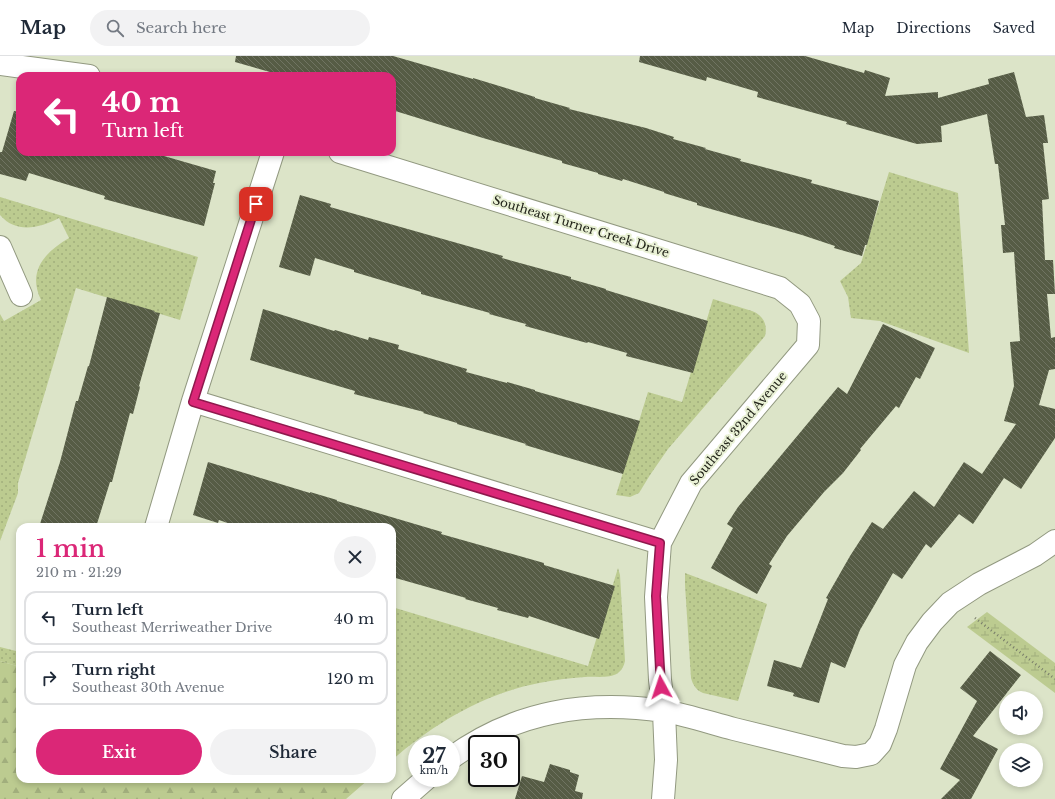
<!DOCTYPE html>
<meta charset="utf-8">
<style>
body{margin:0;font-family:"Libre Baskerville",serif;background:#f2f2f3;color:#1f2937;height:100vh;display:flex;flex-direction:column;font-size:15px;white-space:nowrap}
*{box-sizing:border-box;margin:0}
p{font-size:13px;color:#747a83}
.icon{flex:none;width:22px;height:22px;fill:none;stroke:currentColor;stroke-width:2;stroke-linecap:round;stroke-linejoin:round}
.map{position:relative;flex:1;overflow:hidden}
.drawer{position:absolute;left:16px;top:467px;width:380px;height:260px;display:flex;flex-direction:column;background:#fff;border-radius:12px;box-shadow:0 2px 6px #0003}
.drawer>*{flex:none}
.banner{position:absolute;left:16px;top:16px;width:380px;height:84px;border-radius:12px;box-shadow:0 2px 6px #0003;background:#db2777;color:#fff;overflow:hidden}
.controls{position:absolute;left:999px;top:635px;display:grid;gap:8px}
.controls a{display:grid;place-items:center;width:44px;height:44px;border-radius:50%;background:#fff;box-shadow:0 2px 6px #0003;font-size:20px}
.speed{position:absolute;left:408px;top:679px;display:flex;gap:8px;font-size:20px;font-weight:700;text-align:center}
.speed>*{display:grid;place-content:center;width:52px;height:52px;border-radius:50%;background:#fff;box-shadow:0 2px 6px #0003;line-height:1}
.speed small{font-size:10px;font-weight:400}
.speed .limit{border:2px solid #111;border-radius:6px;background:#fff;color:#111}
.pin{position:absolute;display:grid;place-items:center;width:34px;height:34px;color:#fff;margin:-17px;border-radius:8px;box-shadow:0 2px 6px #0006}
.me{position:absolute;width:44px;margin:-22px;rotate:355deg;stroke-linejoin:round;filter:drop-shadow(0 0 3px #0008)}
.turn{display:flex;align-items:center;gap:14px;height:84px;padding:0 20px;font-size:18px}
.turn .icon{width:52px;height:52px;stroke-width:2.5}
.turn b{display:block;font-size:28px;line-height:34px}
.round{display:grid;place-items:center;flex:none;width:42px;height:42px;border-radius:21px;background:#f2f2f3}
.summary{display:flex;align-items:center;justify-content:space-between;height:68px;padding:0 20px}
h1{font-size:24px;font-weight:600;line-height:30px;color:#db2777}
.action{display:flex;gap:8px;margin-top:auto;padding:8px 20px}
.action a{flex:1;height:46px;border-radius:24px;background:#db2777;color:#fff;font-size:16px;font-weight:600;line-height:46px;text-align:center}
.action a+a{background:#f2f2f3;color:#1f2937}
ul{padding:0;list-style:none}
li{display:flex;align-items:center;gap:12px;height:54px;margin:0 8px 6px;padding:0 12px;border:2px solid #e0e1e3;border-radius:12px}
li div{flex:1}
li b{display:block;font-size:15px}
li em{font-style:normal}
header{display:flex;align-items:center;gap:24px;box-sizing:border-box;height:56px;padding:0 20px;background:#fff;border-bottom:1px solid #e0e1e3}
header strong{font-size:19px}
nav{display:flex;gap:22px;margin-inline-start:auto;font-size:14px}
.search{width:280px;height:36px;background:#f2f2f3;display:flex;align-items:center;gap:10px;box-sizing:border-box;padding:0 14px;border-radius:22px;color:#747a83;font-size:15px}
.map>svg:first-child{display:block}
</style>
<header>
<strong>Map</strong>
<div class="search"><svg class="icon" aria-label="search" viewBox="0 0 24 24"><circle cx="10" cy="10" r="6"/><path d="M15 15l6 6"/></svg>Search here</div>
<nav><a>Map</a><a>Directions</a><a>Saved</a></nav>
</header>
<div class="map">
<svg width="1055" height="743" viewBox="0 0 1055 743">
<defs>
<pattern id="green-dots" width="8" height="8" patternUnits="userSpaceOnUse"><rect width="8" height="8" fill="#bccb90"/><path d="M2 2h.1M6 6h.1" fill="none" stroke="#a1ae7c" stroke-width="1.8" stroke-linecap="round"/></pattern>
<pattern id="forest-firs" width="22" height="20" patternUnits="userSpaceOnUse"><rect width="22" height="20" fill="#bccb90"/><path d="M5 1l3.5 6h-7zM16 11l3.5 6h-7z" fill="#a1ae7c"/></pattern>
<pattern id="wetland-marsh" width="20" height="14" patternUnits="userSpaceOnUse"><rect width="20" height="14" fill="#bccb90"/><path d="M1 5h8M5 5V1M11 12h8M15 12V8" fill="none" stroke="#a1ae7c"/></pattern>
<pattern id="building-back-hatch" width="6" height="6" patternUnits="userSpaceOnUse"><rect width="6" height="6" fill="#565c45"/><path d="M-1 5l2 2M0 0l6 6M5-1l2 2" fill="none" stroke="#707462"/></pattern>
</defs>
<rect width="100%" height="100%" fill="#dce4c8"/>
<path fill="url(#green-dots)" d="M 889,116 L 958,137 L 969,297 L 880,265 L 851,262 L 848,241 L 840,225 L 861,207 Z
M 0,141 L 198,201 L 180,264 L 76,232 L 18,427 L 18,437 L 0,485 L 0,258 L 4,265 L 41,244 C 27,215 45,196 69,182 L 59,162 C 40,172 16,178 0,159 Z
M 713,243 L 752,255 C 763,259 768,269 765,280 L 668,393 L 650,419 L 639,437 L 630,441 L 616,439 L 648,336 L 682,346 Z
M 618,512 L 620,519 L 625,605 C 624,610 622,614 618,617 C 609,623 595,620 585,621 C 569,622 554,624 539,627 C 483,638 435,667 392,704 L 392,551 L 588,610 Z
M 685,517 L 767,548 L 738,645 L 703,637 C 696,634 693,629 691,622 L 685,529 Z
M 0,591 L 20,596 L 20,611 L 0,605 Z"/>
<path fill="url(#forest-firs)" d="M 0,605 L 20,611 L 20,723 L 369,723 L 346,743 L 0,743 Z"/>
<path fill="url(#wetland-marsh)" d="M 987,556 L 1055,607 L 1055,637 L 967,571 Z"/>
<path fill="url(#building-back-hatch)" d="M 236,0 L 393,0 L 473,23 L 473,22 L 535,41 L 535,42 L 570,52 L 569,53 L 646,72 L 674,81 L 673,83 L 706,92 L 705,93 L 741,103 L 740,105 L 812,124 L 811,127 L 879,145 L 867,189 L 865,189 L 862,200 L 834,192 L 835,190 L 802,179 L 697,149 L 697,147 L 664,137 L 664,136 L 623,123 L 622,125 L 598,118 L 598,117 L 562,107 L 562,105 L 483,82 L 392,54 L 392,20 L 284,20 L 235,6 Z
M 640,0 L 805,0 L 864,17 L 865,14 L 890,22 L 885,40 L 938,36 L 938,42 L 989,28 L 988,23 L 1014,16 L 1026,61 L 1044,59 L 1048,87 L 1043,87 L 1049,143 L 1042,144 L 1045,204 L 1053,204 L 1055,238 L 1047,238 L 1051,282 L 1055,281 L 1055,313 L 1049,314 L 1039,349 L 1055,353 L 1055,382 L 1021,433 L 1004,422 L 973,468 L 959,458 L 931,492 L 926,488 L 902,523 L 893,517 L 860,574 L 845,612 L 831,606 L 819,647 L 793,640 L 794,637 L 767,630 L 774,604 L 801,612 L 828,543 L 826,542 L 850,500 L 872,466 L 883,473 L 914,435 L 934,451 L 964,406 L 982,418 L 1016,368 L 1004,365 L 1014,330 L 1010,286 L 1020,285 L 1014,196 L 1003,197 L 1001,169 L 1005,169 L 998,108 L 995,108 L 987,58 L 941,70 L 942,86 L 917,88 L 846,68 L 847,66 L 757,41 L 758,36 L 707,21 L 706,25 L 639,6 Z
M 14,55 L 20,56 L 20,96 L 150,96 L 216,115 L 213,127 L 215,127 L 204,170 L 104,143 L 105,140 L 29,117 L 26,125 L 0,118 L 0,96 L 2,96 Z
M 300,139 L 331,148 L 330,151 L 503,200 L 502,202 L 571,221 L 571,223 L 606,233 L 606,234 L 708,265 L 693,317 L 626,300 L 627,297 L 588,286 L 587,287 L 525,270 L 526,268 L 489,258 L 490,257 L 421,238 L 421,236 L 354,216 L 354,214 L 315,202 L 310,220 L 279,211 Z
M 107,241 L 155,255 L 154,256 L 160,257 L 139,330 L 140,331 L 133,358 L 130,357 L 112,426 L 110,426 L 96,471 L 39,471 L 60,406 L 76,345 L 78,345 L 88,310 L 89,310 Z
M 263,253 L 334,275 L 335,274 L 368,284 L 369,281 L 399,289 L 398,293 L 467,313 L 466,316 L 507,327 L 507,326 L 535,334 L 535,335 L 640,365 L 623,418 L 525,389 L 526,388 L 457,368 L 457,367 L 423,357 L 424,356 L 354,338 L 355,335 L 250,304 Z
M 883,268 L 935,292 L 920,323 L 916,321 L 899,352 L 896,350 L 860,393 L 861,394 L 843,417 L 824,436 L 787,480 L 769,508 L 772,510 L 757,538 L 711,512 L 733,472 L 727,468 L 738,451 L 838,331 L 847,338 Z
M 208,406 L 310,437 L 310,436 L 337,444 L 337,445 L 442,476 L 441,478 L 544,507 L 544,509 L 615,530 L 599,583 L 529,560 L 528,562 L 497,554 L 498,552 L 465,543 L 466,542 L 392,521 L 392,471 L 239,471 L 219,464 L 218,467 L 193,459 Z
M 990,595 L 1021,619 L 973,680 L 998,693 L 971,743 L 941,743 L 960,724 L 940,713 L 977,645 L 960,632 Z
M 550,708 L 570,714 L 570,716 L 579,719 L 575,735 L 583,737 L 582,743 L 515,743 L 522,720 L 544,726 Z"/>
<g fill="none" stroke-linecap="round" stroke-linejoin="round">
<defs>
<path id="minor" d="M 0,8 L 89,20
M 340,96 L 780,232 L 800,248 L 809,265 L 808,289 L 691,427 L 660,487 L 656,541 L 660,624 L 664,656 L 666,704 L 663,743
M 0,191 L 21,239
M 193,345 L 660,487
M 156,471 L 193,345 L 273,96
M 451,702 C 516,655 586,644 664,655 C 687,659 711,667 734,673 C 771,682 807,691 843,700 L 856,701 L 871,698 L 880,688 L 886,673 L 905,609 L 917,586 L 932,566 L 950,547 L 979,528 L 1035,499 L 1055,485
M 403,743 L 427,722"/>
</defs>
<use href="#minor" stroke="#929980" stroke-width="24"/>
<path stroke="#777c69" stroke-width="2.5" stroke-dasharray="1 3" stroke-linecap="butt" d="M 975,562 L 1055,623"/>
<use href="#minor" stroke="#fff" stroke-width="22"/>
</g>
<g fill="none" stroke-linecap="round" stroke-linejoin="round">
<defs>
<path id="route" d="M 256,148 L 193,346 L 660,487 L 656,540 L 661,631"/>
</defs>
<use href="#route" stroke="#8e194d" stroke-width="10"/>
<use href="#route" stroke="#db2777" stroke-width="7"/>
</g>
<g text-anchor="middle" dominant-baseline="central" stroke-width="4" stroke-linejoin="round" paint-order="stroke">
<g font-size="12" fill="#212319" stroke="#e9f1d5">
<text transform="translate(581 170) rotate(17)">Southeast Turner Creek Drive</text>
<text transform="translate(738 372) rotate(-50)">Southeast 32nd Avenue</text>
</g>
</g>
</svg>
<div class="controls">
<a><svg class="icon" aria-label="sound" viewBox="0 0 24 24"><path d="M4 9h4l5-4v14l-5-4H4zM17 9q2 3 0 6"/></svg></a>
<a><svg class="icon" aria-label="layers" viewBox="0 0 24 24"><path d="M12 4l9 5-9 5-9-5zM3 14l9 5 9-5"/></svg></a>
</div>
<div class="speed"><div>27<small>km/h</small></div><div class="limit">30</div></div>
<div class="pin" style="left:256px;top:148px;background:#d93025"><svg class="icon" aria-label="arrive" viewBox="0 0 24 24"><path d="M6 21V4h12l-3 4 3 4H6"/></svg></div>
<svg class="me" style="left:661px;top:631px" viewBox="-20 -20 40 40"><path d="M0-17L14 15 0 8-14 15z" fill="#db2777" stroke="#fff" stroke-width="4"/></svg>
<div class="banner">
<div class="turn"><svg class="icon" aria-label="left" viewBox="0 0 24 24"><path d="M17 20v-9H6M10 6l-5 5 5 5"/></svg><div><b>40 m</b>Turn left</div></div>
</div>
<section class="drawer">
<div class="summary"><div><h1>1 min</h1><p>210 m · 21:29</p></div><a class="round"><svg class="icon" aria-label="close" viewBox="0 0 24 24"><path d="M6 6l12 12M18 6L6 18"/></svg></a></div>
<ul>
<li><svg class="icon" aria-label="left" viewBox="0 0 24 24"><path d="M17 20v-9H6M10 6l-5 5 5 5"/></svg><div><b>Turn left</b><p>Southeast Merriweather Drive</p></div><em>40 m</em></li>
<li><svg class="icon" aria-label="right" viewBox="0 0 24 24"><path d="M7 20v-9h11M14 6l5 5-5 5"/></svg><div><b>Turn right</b><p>Southeast 30th Avenue</p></div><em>120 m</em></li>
</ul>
<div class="action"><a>Exit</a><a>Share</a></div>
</section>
</div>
